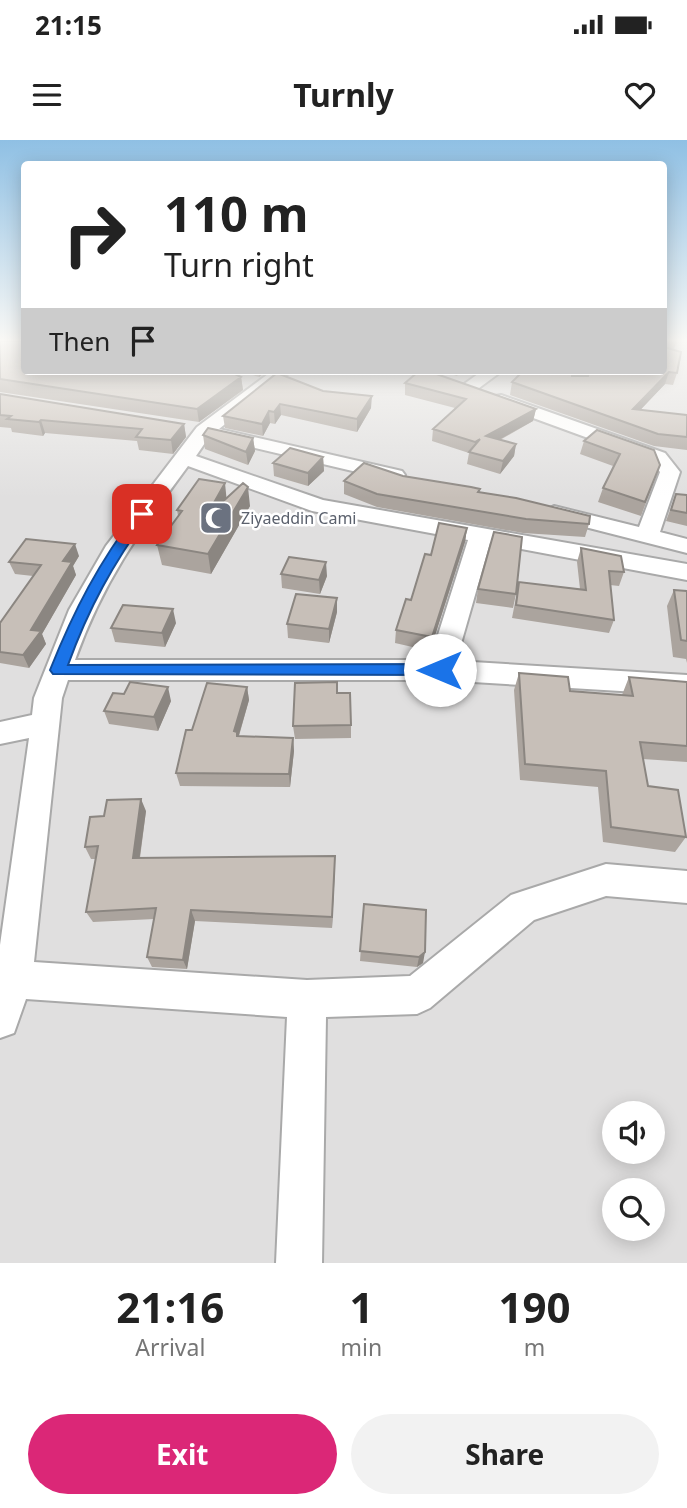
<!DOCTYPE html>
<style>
body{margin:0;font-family:"Noto Sans",sans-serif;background:#f2f2f2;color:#222;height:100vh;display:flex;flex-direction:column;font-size:26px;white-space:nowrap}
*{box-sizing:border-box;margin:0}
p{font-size:23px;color:#767676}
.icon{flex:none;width:38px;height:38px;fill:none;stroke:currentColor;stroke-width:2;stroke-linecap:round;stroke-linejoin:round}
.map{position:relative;height:1123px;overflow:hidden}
.details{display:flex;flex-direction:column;background:#fff;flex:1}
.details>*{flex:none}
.hud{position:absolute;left:21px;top:21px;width:646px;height:214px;border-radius:7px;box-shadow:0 4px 18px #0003;background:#fff;color:#222;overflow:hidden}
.fabs{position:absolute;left:602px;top:961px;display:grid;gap:14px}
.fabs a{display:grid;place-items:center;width:63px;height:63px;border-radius:50%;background:#fff;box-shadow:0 4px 18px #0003;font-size:35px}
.pin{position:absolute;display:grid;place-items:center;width:60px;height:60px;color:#fff;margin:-30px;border-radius:14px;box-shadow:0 4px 10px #0006}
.me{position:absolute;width:77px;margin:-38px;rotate:270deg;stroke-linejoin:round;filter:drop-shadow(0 0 5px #0008)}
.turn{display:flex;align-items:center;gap:24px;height:147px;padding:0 28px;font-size:32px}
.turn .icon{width:91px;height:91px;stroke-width:2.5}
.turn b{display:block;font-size:49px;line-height:60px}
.then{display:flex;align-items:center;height:66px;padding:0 28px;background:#0003;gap:14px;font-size:26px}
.eta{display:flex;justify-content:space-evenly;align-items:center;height:119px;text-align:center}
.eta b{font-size:42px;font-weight:700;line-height:49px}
.primary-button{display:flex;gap:14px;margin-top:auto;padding:14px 28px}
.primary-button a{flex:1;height:80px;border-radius:42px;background:#db2777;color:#fff;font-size:28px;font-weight:700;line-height:80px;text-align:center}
.primary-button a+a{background:#f2f2f2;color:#222}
.status{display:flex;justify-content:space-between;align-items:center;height:49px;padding:0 35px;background:#fff;direction:ltr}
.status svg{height:19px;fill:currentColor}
header{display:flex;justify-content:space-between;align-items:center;height:91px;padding:0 28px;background:#fff;font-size:32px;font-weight:700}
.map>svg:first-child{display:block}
</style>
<div class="status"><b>21:15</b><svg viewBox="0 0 49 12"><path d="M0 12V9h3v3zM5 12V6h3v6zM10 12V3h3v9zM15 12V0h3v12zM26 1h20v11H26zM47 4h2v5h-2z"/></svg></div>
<header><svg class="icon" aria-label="menu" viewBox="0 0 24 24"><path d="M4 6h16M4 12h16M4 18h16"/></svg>Turnly<svg class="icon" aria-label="heart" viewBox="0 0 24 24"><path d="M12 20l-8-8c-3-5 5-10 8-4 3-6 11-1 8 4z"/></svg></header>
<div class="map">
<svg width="687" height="1123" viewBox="0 0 687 1123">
<rect width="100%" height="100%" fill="#f2efe9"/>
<path fill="#e0dfdf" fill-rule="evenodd" d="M 0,201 L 24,231 L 663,231 L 663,201 L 687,201 L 687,1123 L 0,1123 ZM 614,973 L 653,973 L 653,1012 L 614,1012 ZM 614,1050 L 653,1050 L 653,1088 L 614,1088 Z"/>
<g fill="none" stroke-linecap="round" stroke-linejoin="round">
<defs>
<path id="minor" d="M 272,231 L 291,231 L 219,289 L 402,331 L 405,335 L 402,339 L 395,341 L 209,297 L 196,316 L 323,360 L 687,424 L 687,440 L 490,403 L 456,521 L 687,535 L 687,555 L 440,540 L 68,540 L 62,558 L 34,822 L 307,840 L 410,836 L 511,755 L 523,751 L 606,724 L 687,731 L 687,763 L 606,756 L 534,780 L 430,868 L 417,874 L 326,877 L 322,1123 L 276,1123 L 287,877 L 26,859 L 14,893 L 0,898 L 0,805 L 29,598 L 0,604 L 0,582 L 32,575 L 34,558 L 69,470 L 106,406 L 197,287 ZM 188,326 L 312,371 L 468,400 L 430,520 L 75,520 C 104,440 138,394 188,326 Z
M 482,231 L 502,231 L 475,251 L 463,251 L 460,247 Z
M 571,231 L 587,231 L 583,246 L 571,246 Z
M 501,255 L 665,313 L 680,332 L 660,392 L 687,399 L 687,413 L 546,377 L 543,372 L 554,366 L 639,387 L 660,332 L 651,321 L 495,264 L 492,260 L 495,256 Z"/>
</defs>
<use href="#minor" stroke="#a9a9a9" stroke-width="4"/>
<use href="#minor" fill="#fff" fill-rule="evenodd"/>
</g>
<path fill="#aba49e" d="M 0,201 L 241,237 L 243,250 L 199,282 L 0,252 Z
M 663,201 L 677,201 L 674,209 L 665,207 L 677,233 L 673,245 L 665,244 L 640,270 L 687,275 L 687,310 L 654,306 L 510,255 L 512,242 L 572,236 L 588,236 Z
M 240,231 L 266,231 L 259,237 Z
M 441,231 L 461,231 L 457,236 Z
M 405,243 L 536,269 L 533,281 L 500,300 L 516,304 L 514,316 L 500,334 L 467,324 L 469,313 L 432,301 L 433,289 L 455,268 L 405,255 Z
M 323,251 L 371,268 L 357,292 L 281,275 L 275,284 L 270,283 L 263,296 L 225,288 L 223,276 Z
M 0,254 L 184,284 L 186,297 L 173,314 L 139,310 L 137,301 L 45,293 L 43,296 L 12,292 L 11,288 L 0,287 Z
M 203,295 L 253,298 L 255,311 L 248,325 L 205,309 Z
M 584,301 L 660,325 L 641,376 L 598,362 L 603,348 L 613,326 L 580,314 Z
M 323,317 L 324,331 L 308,346 L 274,336 L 273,323 Z
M 403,336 L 480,352 L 589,384 L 585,397 L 523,393 L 377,367 L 344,354 L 344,341 Z
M 676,354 L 687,355 L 687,386 L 666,381 Z
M 227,358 L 250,366 L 211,434 L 162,425 L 157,405 L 178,376 L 177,370 Z
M 467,388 L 465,402 L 430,511 L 395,503 L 396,490 L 411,460 L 431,415 Z
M 581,408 L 624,432 L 619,446 L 610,445 L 614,480 L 609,493 L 512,478 L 519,442 L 580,449 L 577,422 Z
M 79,416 L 73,426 L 76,435 L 42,494 L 46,504 L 29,528 L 0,523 L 0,483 L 33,436 L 15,434 L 9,422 Z
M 281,434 L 327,436 L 320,454 L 282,448 Z
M 478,449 L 516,454 L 513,468 L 476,463 Z
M 674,450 L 687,451 L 687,523 L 686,519 L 673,517 L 667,466 Z
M 337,458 L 337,472 L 329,503 L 288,498 L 287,484 Z
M 176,483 L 165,507 L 115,502 L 111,488 Z
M 519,533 L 570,551 L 622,555 L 629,537 L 687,542 L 687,622 L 643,619 L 648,646 L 686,697 L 675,712 L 603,702 L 598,647 L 520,640 L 514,550 Z
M 247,547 L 249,560 L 239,596 L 293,598 L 294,611 L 290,647 L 180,646 L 176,633 L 192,590 Z
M 337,553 L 351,585 L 351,598 L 295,599 L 293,586 Z
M 171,561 L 158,591 L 109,584 L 104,571 Z
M 146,671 L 140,718 L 335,716 L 332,788 L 195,781 L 187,829 L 152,827 L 147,817 L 154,779 L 93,782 L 86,772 L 96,719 L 91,719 L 85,707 L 104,676 Z
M 364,764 L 426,770 L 423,823 L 417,827 L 360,821 Z"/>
<path fill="#8b8681" d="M 259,231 L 266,231 L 259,237 Z
M 669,232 L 665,244 L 629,282 L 633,269 Z
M 241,237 L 243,250 L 199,282 L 197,269 Z
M 372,256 L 371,268 L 357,292 L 357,279 Z
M 280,264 L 281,275 L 275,284 L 274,272 Z
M 536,269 L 533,281 L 484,308 L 486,296 Z
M 269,271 L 270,283 L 263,296 L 262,284 Z
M 41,280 L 45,293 L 43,296 L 39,282 Z
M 184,284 L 186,297 L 173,314 L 171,300 Z
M 253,298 L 255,311 L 248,325 L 246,312 Z
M 516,304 L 514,316 L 500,334 L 503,321 Z
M 323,317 L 324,331 L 308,346 L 308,333 Z
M 225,343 L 227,363 L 206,377 Z
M 248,347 L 250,366 L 211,434 L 208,414 Z
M 467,388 L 465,402 L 430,511 L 432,497 Z
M 75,404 L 79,416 L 73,426 L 76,435 L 42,494 L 46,504 L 29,528 L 23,515 L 31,490 L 63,421 Z
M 326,422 L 327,436 L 320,454 L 319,440 Z
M 337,458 L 337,472 L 329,503 L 329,489 Z
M 173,469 L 176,483 L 165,507 L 162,493 Z
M 168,547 L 171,561 L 158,591 L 154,577 Z
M 247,547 L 249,560 L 238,598 L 234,591 Z
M 293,598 L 294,611 L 290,647 L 289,634 Z
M 141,659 L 146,671 L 138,729 L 133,718 Z
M 335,716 L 335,728 L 332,788 L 332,777 Z
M 191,770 L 195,781 L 187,829 L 183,820 Z
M 425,812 L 423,823 L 417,827 L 419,817 Z"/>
<path fill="#c7bfb8" stroke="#8b8681" stroke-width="2" d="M 0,201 L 24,201 L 24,231 L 229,231 L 241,237 L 197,269 L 0,239 Z
M 663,201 L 665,201 L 664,207 L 681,212 L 677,233 L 669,232 L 633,269 L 687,275 L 687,297 L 658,294 L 512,242 L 523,231 L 572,231 L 572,236 L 588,236 L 589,231 L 663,231 Z
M 419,231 L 428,231 L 536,269 L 486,296 L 516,304 L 503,321 L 469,312 L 480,299 L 475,302 L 433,289 L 466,259 L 405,243 Z
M 277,233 L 323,251 L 372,256 L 357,279 L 280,264 L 274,272 L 269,271 L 262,284 L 223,276 Z
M 0,254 L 184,284 L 171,300 L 136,297 L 142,289 L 41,280 L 39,282 L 7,279 L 11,276 L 0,275 Z
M 208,288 L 253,298 L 246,312 L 203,295 Z
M 597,290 L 654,310 L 660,325 L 645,362 L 603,348 L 620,314 L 584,301 Z
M 290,308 L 323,317 L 308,333 L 273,323 Z
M 364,323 L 403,336 L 471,347 L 480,349 L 478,352 L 516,358 L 590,376 L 589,384 L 526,379 L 377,354 L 344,341 Z
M 199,339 L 225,343 L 206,377 L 243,343 L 248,347 L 208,414 L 157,405 L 182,371 L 177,370 Z
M 676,354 L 687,355 L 687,373 L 671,370 Z
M 439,383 L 467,388 L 432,497 L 396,490 L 406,459 L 411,460 L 425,414 L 431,415 Z
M 494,392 L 522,397 L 516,454 L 478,449 Z
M 26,399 L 75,404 L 63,421 L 72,422 L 31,490 L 41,491 L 23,515 L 0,512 L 0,483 L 41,425 L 9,422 Z
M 581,408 L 621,416 L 624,432 L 609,431 L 614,480 L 516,465 L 519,442 L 586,450 Z
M 289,417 L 326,422 L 319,440 L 281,434 Z
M 674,450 L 687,451 L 687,501 L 681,500 Z
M 296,454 L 337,458 L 329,489 L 287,484 Z
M 123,465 L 173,469 L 162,493 L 111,488 Z
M 519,533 L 568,537 L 570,551 L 633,556 L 629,537 L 687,542 L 687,606 L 640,602 L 648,646 L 678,650 L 686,697 L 611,687 L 606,631 L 525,624 Z
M 130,542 L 168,547 L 154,577 L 104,571 L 113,553 L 124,554 Z
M 337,542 L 337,553 L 350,553 L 351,585 L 293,586 L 295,543 Z
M 207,543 L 247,547 L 234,591 L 237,592 L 237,596 L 293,598 L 289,634 L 176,633 L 186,590 L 192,590 Z
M 141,659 L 133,718 L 335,716 L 332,777 L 191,770 L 183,820 L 147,817 L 156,768 L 86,772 L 98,706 L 85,707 L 90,677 L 104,676 L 107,660 Z
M 364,764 L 426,770 L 425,812 L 419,817 L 360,811 Z"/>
<linearGradient id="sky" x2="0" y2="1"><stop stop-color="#8fc0e4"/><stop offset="0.56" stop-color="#f9f8f5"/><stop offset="1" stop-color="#f9f8f5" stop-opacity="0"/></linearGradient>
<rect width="687" height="358" fill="url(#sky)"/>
<path fill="#1a73e8" stroke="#114b97" stroke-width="2" d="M 138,371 L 149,374 C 113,424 89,467 68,525 L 440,524 L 448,530 L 440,535 L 53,534 L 50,530 C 74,470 99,422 138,371 Z"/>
<defs>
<symbol id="mosque-square" viewBox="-11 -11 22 22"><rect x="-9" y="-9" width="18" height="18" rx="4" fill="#6b7280" stroke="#fff"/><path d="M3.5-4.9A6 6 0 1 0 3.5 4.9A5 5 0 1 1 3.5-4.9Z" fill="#fff"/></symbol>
</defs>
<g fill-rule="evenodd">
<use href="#mosque-square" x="197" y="359" width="38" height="38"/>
</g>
<g text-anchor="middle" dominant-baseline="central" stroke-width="5" stroke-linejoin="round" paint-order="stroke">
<g font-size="16" fill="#5b616d" stroke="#fff" text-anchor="start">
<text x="241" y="378">Ziyaeddin Cami</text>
</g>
</g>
</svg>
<div class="fabs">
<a><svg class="icon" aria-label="sound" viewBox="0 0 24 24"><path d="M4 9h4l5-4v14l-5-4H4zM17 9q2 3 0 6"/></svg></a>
<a><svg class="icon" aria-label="search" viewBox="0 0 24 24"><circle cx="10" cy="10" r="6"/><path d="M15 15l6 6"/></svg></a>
</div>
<div class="pin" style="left:142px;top:374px;background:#d93025"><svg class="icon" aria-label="arrive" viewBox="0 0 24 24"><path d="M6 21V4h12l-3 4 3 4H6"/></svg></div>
<svg class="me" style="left:440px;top:530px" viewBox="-20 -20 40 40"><circle r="19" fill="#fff"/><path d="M0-13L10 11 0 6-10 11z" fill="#1a73e8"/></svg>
<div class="hud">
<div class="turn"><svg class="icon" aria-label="right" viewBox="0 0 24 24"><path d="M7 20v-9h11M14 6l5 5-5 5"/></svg><div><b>110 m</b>Turn right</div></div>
<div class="then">Then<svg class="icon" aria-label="arrive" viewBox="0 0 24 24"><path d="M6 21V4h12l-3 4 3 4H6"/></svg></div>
</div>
</div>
<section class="details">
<div class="eta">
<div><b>21:16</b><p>Arrival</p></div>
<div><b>1</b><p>min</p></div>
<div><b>190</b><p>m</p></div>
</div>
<div class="primary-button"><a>Exit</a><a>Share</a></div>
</section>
